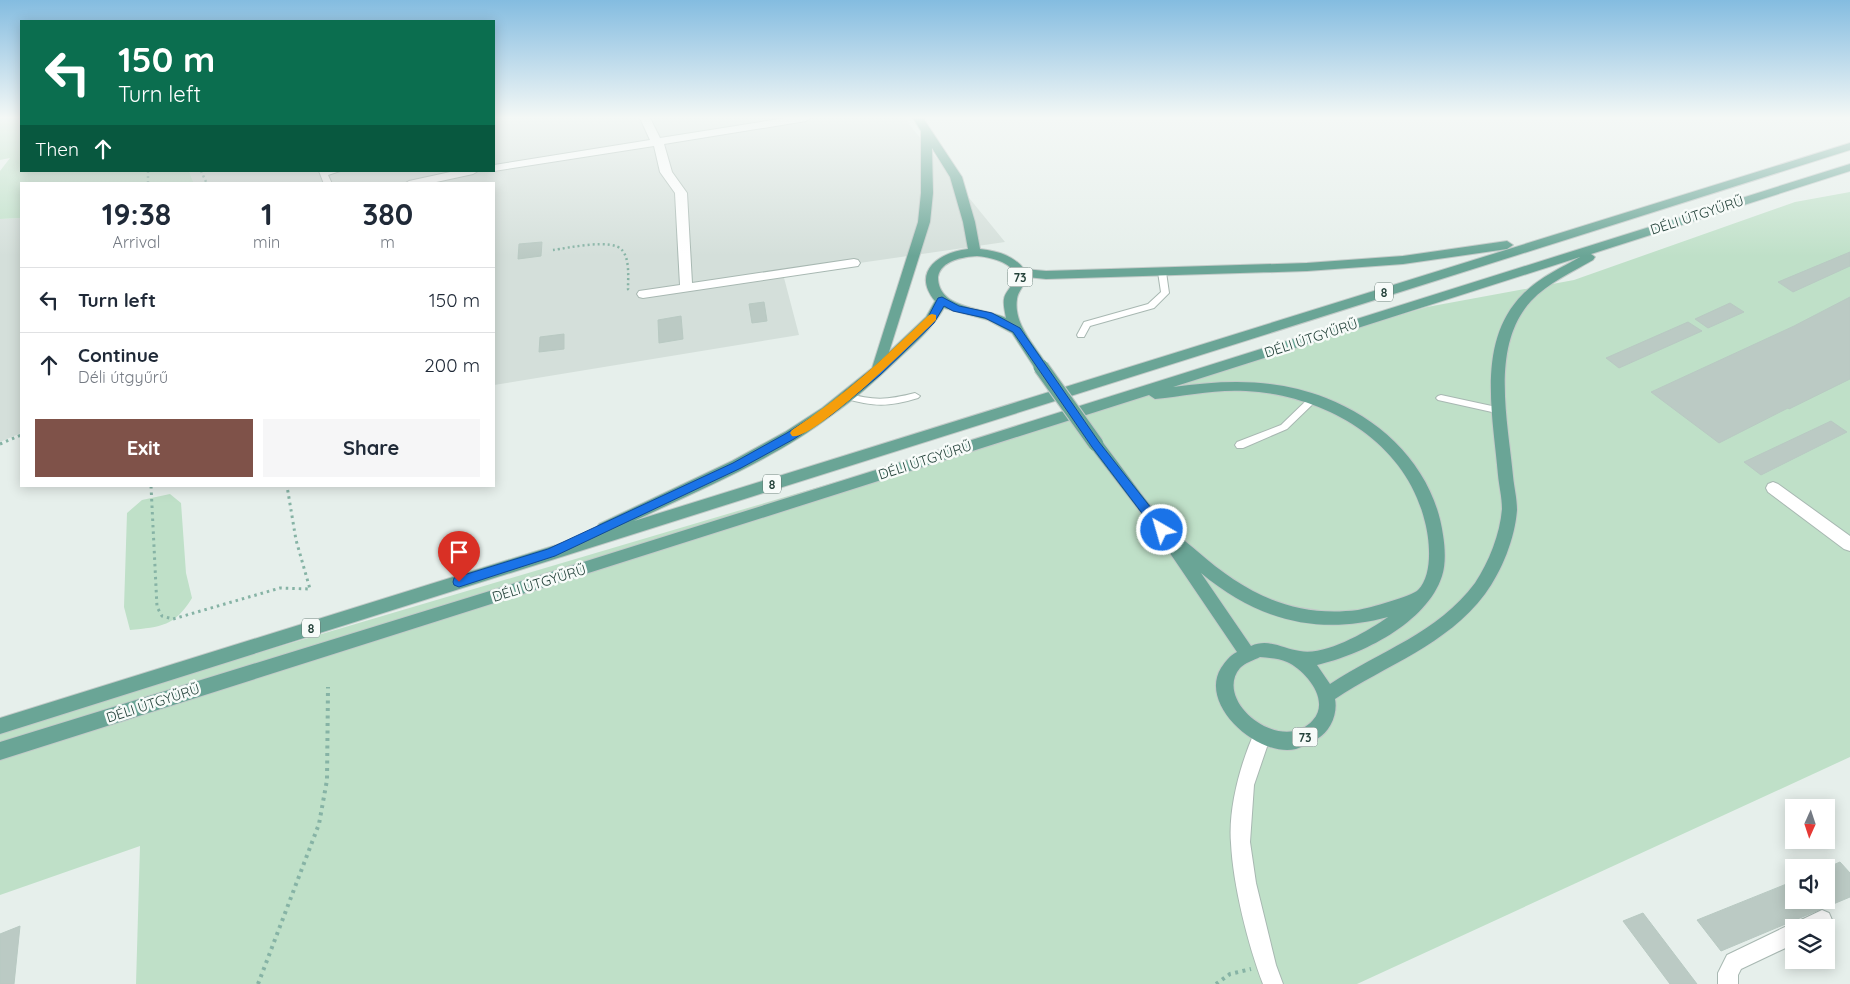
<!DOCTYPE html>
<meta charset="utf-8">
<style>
body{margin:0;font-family:Quicksand,sans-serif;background:#f6f6f7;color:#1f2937;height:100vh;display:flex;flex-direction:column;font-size:19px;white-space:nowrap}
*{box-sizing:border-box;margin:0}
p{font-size:16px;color:#747a83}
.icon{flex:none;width:28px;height:28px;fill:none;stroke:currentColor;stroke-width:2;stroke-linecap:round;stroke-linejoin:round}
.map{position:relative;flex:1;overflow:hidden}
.sheet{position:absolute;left:20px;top:182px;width:475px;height:305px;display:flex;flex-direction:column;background:#fff;border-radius:0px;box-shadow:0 2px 12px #0003}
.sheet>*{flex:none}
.banner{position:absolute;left:20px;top:20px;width:475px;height:152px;border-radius:0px;box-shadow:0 2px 12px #0003;background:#0b6e4f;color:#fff;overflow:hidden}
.needle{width:32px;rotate:183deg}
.tools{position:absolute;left:1785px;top:799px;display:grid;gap:10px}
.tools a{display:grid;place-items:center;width:50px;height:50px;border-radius:0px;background:#fff;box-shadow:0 2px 12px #0003;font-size:25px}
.pin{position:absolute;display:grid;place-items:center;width:42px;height:42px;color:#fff;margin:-51px -21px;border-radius:50% 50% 50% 0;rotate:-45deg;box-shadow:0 0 5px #0007}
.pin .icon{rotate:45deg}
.me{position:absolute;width:55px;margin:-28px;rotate:322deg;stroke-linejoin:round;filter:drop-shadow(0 0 4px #0008)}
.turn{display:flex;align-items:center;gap:18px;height:105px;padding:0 15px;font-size:22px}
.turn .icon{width:65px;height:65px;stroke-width:2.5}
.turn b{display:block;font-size:35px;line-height:42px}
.then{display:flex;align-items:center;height:48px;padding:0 15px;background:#0003;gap:10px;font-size:19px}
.eta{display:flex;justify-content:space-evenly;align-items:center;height:85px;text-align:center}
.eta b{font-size:30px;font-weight:700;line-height:35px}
.cta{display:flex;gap:10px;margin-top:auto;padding:10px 15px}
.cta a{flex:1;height:58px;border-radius:0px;background:#7f5249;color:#fff;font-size:20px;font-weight:700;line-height:58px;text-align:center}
.cta a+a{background:#f6f6f7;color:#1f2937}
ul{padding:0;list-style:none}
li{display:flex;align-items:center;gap:15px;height:65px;padding:0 15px;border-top:1px solid #e0e1e3}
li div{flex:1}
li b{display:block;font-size:19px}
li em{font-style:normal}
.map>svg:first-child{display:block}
</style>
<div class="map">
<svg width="1850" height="984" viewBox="0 0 1850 984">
<rect width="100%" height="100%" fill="#e6efeb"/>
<path fill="#d4dfda" d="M 494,118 L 904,118 L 1005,242 L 783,274 L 799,335 L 494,385 L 494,184 L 194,184 L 189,171 L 494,171 Z
M 21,218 L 21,433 L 0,442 L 0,219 Z"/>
<path fill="#bfe0c8" d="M 0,118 L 21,118 L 21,171 L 189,171 L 194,184 L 21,184 L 21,218 L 0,219 L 0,171 L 10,158 L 0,160 Z
M 1850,192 L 1850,757 L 1357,984 L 136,984 L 140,846 L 0,895 L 0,733 L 146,686 L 1427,307 L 1574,280 L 1795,202 Z
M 170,494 L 181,503 L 186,573 L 192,598 C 175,626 161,627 130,630 L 124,607 L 127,513 L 142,500 Z"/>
<path fill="#bbcac4" stroke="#b8c9c2" d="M 542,242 L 541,256 L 518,259 L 519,244 Z
M 1850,252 L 1850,266 L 1793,292 L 1778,282 Z
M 1850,297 L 1850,379 L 1789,409 L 1788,408 L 1719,443 L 1651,392 L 1794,326 Z
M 764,302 L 767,321 L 752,323 L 749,304 Z
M 1730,303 L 1744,312 L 1708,328 L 1695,319 Z
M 681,316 L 683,339 L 659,343 L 658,320 Z
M 1688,322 L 1702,331 L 1619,368 L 1606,358 Z
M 564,334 L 564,349 L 539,352 L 540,337 Z
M 1831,421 L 1847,432 L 1761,475 L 1744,462 Z
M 1840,862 L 1850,873 L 1850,897 L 1721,951 L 1697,920 L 1794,881 L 1794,900 L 1826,900 L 1826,868 Z
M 1643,913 L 1697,984 L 1670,984 L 1623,921 Z
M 20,926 L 14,984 L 0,984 L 0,934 Z"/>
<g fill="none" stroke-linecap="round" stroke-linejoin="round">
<defs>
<path id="service" d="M 319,171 L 340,171 L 328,175 L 332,184 L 324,184 Z
M 1162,269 L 1166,272 L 1169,293 L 1154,308 L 1090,326 L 1084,337 L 1078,337 L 1077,335 L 1084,322 L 1148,304 L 1161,292 L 1158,272 Z
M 847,393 C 873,401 888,400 915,393 L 920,396 L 918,398 C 889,407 873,407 844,398 L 842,396 L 844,394 Z
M 1441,395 L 1501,408 L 1506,411 L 1501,414 L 1438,400 L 1436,398 L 1438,396 Z
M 1313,396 L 1318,399 L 1316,401 L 1287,429 L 1243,448 L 1237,448 L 1235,445 L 1237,442 L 1281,425 L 1310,397 Z"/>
<path id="minor" d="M 640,118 L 650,118 L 660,138 L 786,118 L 811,118 L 806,121 L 664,144 L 672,172 L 687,193 L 692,283 L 854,259 L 858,260 L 860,263 L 858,266 L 643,298 L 639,297 L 637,294 L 639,291 L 680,285 L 675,193 L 660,172 L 654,146 L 494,171 L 494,165 L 650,140 Z
M 455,171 L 478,171 L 473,174 L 427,184 L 404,184 L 409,181 Z
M 1773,482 L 1778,484 L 1850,536 L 1850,551 L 1844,549 L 1768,492 L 1766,488 L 1768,484 Z
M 1822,910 L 1829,913 L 1832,920 L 1829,927 L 1794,928 L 1794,944 L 1741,969 L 1738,975 L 1738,984 L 1718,984 L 1718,973 L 1727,955 L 1787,926 L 1794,923 L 1797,924 L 1799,921 Z"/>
<path id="tertiary" d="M 1262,727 L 1268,729 L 1271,735 L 1254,785 L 1250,842 L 1256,883 L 1276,965 L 1283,984 L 1263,984 C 1248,945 1233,885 1231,843 C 1228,808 1241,761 1256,729 Z"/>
<path id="primary" d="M 913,118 L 923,118 L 962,177 L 975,222 L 980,249 C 997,251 1013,255 1024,269 L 1046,271 L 1307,263 L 1403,256 L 1507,241 L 1513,245 L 1507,249 L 1403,264 L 1307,271 L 1046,279 L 1027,277 C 1025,285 1018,291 1017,299 C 1013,325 1036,346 1048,367 L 1046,370 L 1036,370 L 1012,333 L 988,320 L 944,308 C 932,329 914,344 896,361 C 876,380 855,399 832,415 C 773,460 701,489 634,521 L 1850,143 L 1850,150 L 0,734 L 0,718 L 598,532 L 596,528 L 599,524 L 732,461 L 785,432 L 822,408 L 872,368 L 918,222 L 921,193 L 921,131 ZM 932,148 L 950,177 L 963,222 L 968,249 C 939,252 911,272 935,301 L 926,317 L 889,352 L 930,222 L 933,193 ZM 977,256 C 989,257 1021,263 1013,282 C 1011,288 1005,292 1004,299 C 1003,305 1005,312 1006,318 C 984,307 938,310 938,277 C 941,260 963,257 977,256 Z
M 1850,164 L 1850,171 L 1591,254 L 1595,257 L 1593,260 C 1572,272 1548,283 1531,301 C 1490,346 1508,421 1513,476 C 1514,487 1517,498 1517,510 C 1515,538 1502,571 1485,594 C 1447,645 1386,665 1335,699 C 1338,714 1330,732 1317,739 C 1310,742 1303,747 1296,749 C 1259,758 1198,705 1221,668 C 1226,661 1229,656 1237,652 L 1157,534 L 1091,448 L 1089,444 L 1091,440 L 1096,439 L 1101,440 C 1123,468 1143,499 1167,525 C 1175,534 1187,542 1197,551 C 1245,593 1292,618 1358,610 C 1369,608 1412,596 1418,590 C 1433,575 1430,541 1425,522 C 1406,441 1324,395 1246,391 C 1215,389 1185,396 1155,399 L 1149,395 L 0,760 L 0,742 L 561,569 ZM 1580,257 C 1561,268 1540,277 1523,294 C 1476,341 1493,415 1498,475 C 1499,486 1502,497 1502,509 C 1500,534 1489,562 1475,583 C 1438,633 1380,651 1330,684 L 1317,665 C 1361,655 1427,623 1442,576 C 1446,564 1445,547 1443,535 C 1434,470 1385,421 1326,398 C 1274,378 1226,380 1173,387 ZM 1201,573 C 1257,620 1318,636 1388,617 C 1368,631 1326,656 1300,651 C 1283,649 1269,638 1251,646 ZM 1260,657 C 1269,658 1279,658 1287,662 C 1305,670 1331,700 1313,720 C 1282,756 1212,701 1240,668 C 1245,663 1254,660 1260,657 Z"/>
</defs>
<use href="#service" stroke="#a8b8b2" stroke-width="2"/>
<use href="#minor" stroke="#a8b8b2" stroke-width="2"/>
<use href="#tertiary" stroke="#a8b8b2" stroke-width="2"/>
<use href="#primary" stroke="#c2cac8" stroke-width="2"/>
<path stroke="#86b3a5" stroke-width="2.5" stroke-dasharray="2 3" stroke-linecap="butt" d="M 148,171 L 148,184
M 201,171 L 207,184
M 553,250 C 568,248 612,238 622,250 C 630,259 628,278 628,289 L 630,291"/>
<path stroke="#86b3a5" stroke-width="3" stroke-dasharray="2.5 4" stroke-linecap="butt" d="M 0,444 L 21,435
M 151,486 L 157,607 L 162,616 L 173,619 L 280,588 L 310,589 L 296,540 L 287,486"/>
<path stroke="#86b3a5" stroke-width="4" stroke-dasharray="3 4.5" stroke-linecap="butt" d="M 258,984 L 319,824 L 327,780 L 328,687
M 1216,984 L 1230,974 L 1251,969"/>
<use href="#service" fill="#fff" fill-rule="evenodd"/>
<use href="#minor" fill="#fff" fill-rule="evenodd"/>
<use href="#tertiary" fill="#fff" fill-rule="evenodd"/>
<use href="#primary" fill="#6aa596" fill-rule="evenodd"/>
<defs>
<path id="primary-bridge" d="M 1041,367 L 1096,444"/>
</defs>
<use href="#primary-bridge" stroke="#c2cac8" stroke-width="17" stroke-linecap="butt"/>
<use href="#primary-bridge" stroke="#6aa596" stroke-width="15"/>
</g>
<linearGradient id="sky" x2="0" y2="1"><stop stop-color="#84bce0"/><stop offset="0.46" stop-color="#f4f8f6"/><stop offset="1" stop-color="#f4f8f6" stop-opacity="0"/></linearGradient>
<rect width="1850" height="256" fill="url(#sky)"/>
<path fill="#1a73e8" stroke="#114b97" d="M 942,297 L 959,306 L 992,313 L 1020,328 L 1099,442 L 1166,527 L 1167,530 L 1166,533 L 1157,533 L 1092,447 L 1013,332 L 985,318 L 953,311 L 944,306 L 934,323 L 880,375 L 831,415 L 794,439 L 741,468 L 555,556 L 459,587 L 454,585 L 453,582 L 454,578 L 548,549 L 733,463 L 787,433 L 823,410 L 872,369 L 927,319 L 938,298 Z"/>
<path fill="#f59e0b" d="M 932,314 L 936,315 L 936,320 C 917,338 813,442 792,436 L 790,433 L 792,430 C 843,397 885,357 929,315 Z"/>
<g text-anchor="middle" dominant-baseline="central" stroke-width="5" stroke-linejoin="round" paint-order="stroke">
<g fill="#f7fbf9" stroke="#637a73" stroke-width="1">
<rect x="1007.5" y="267.5" width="25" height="19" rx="4"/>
<rect x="1375" y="282.5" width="18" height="19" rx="4"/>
<rect x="763" y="474.5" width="18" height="19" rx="4"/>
<rect x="302" y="618.5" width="18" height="19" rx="4"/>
<rect x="1292.5" y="727.5" width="25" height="19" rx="4"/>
</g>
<g font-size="12" font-weight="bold" fill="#24423a">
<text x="1020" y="277">73</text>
<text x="1384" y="292">8</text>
<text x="772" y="484">8</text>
<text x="311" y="628">8</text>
<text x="1305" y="737">73</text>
</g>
<g font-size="14" fill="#24423a" stroke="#f7fbf9">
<text transform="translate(1697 215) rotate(-18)">DÉLI ÚTGYŰRŰ</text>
<text transform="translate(1311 338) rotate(-18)">DÉLI ÚTGYŰRŰ</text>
<text transform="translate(925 460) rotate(-18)">DÉLI ÚTGYŰRŰ</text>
<text transform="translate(539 583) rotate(-17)">DÉLI ÚTGYŰRŰ</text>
<text transform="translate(153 703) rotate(-18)">DÉLI ÚTGYŰRŰ</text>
</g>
</g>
</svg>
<div class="tools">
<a><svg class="needle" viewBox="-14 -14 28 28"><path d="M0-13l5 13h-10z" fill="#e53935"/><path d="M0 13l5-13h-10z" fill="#747a83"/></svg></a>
<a><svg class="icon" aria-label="sound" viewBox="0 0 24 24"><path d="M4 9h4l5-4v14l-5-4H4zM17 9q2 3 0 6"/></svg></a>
<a><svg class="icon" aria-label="layers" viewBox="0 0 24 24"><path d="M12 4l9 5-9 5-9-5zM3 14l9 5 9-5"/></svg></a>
</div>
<div class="pin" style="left:459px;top:582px;background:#d93025"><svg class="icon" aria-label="arrive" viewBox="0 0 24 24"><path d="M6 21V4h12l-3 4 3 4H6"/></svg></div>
<svg class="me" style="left:1162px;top:530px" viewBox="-20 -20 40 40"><circle r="17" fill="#1a73e8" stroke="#fff" stroke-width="3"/><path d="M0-11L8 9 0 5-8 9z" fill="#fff"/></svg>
<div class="banner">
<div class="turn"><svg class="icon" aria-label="left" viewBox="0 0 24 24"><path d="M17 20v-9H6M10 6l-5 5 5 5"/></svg><div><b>150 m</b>Turn left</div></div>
<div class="then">Then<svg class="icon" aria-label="ahead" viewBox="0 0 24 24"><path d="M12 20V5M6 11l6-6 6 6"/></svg></div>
</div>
<section class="sheet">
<div class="eta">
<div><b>19:38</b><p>Arrival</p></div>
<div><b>1</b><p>min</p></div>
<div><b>380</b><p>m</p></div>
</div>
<ul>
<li><svg class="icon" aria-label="left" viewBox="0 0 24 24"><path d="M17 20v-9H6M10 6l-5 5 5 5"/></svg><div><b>Turn left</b></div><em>150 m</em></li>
<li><svg class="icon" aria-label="ahead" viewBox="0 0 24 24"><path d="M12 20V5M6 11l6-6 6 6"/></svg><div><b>Continue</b><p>Déli útgyűrű</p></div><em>200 m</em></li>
</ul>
<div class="cta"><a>Exit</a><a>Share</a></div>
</section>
</div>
